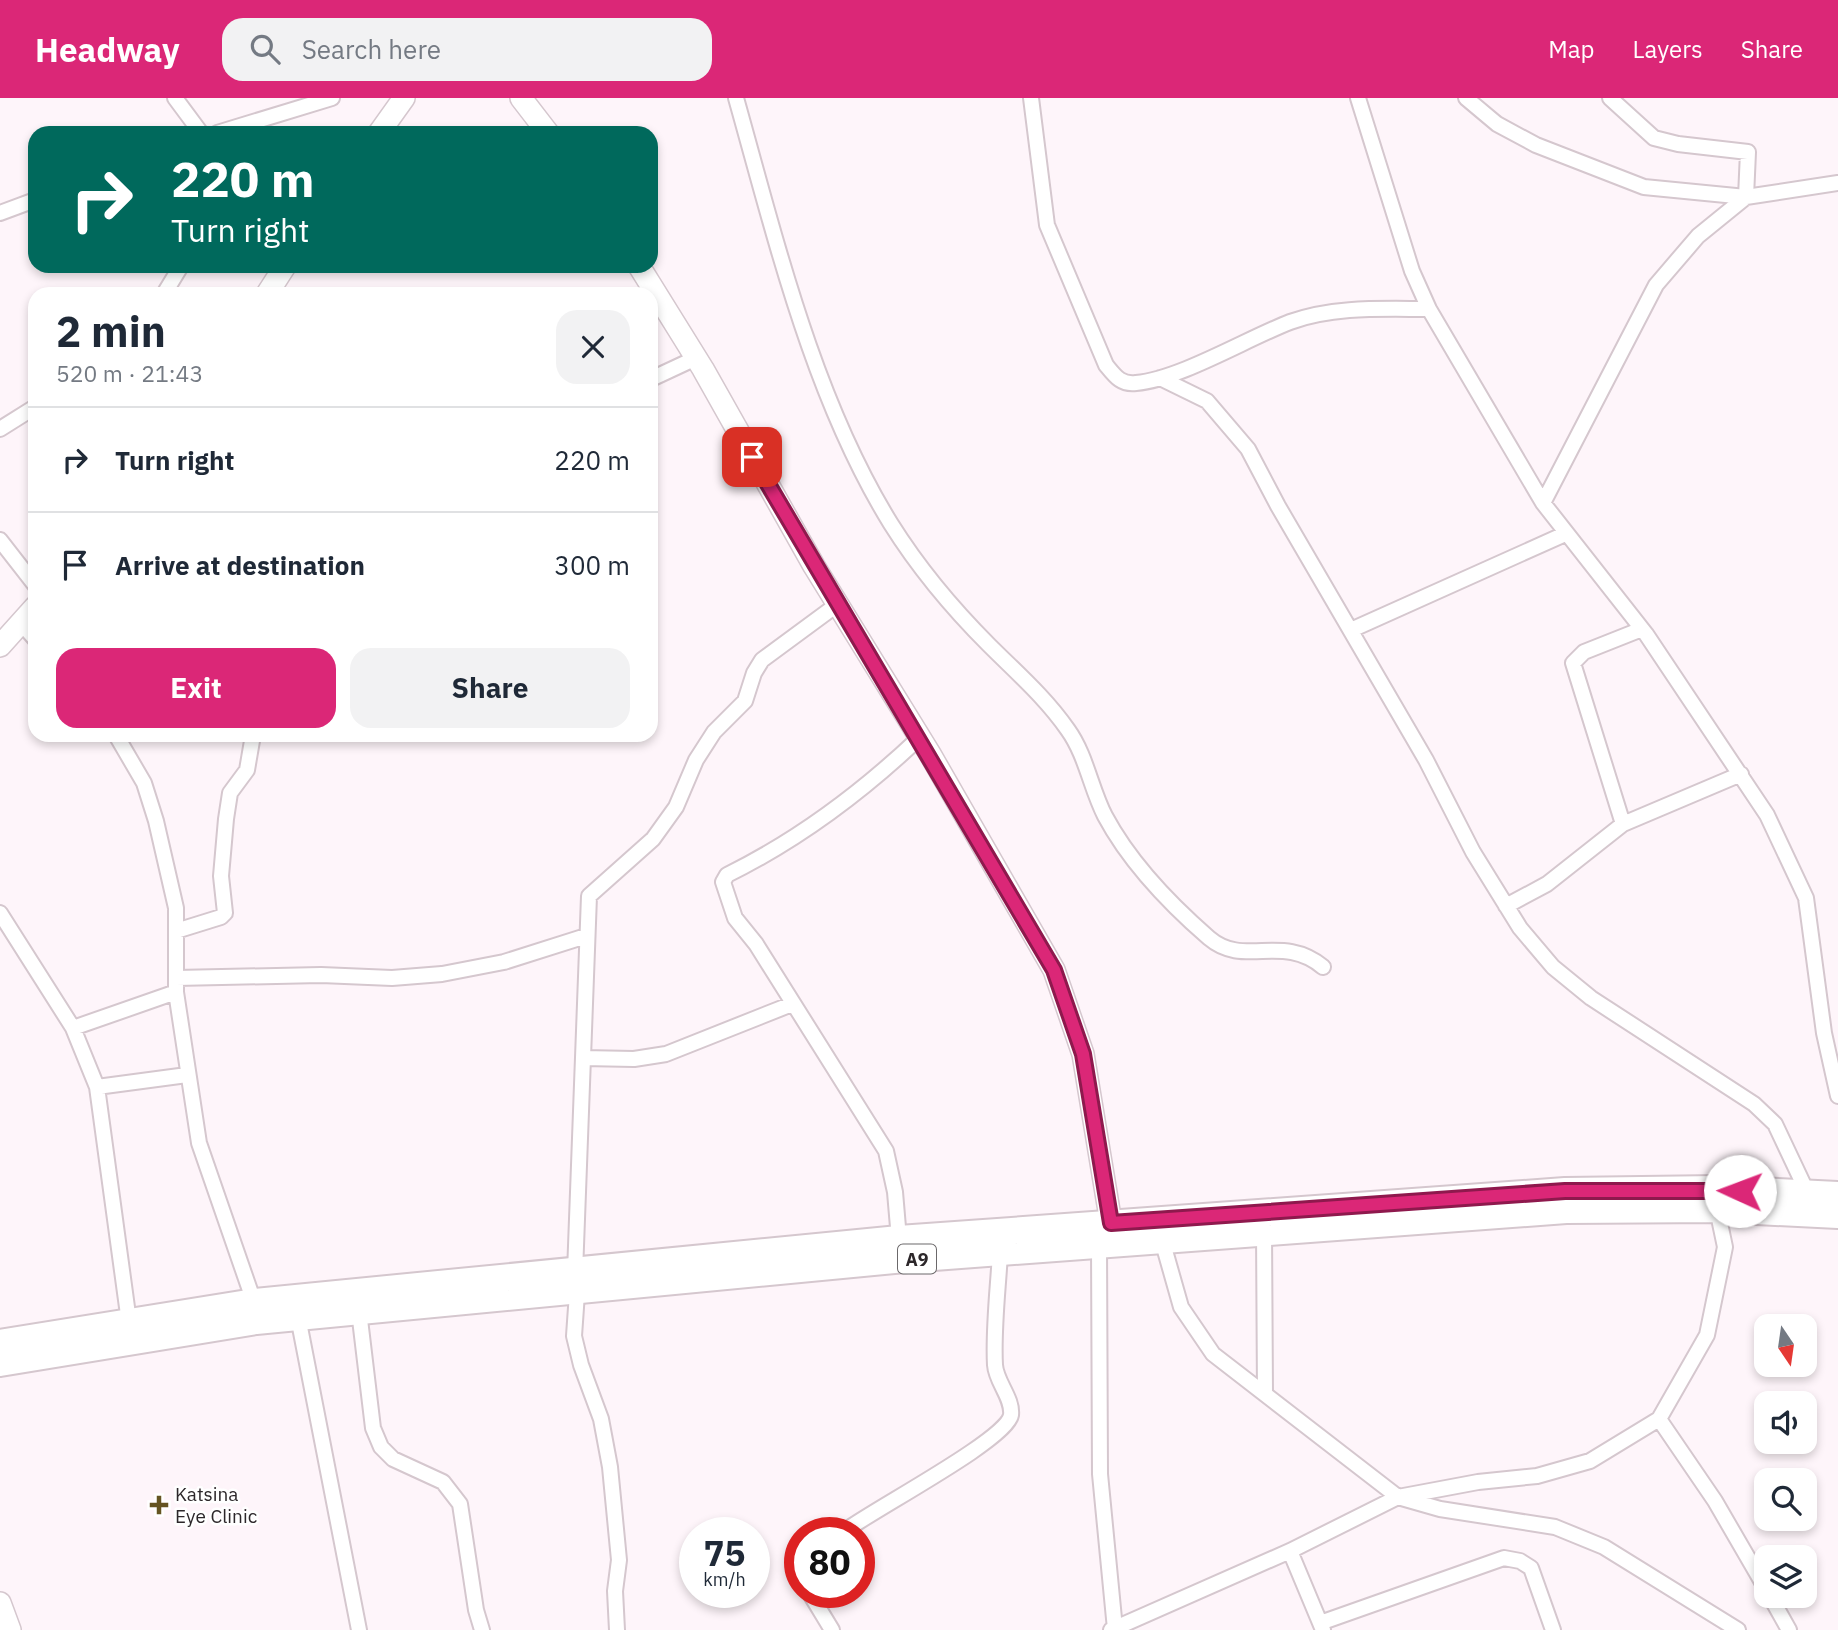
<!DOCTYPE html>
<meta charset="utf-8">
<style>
body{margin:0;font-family:"IBM Plex Sans",sans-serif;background:#f2f2f3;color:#1f2937;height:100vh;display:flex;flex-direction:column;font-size:26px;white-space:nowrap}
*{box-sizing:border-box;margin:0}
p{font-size:23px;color:#747a83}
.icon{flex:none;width:38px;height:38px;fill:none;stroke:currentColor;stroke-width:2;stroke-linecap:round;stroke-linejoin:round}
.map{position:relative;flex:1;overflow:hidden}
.drawer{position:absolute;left:28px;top:189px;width:630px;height:455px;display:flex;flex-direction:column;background:#fff;border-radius:21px;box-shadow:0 4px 10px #0003}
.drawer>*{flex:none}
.banner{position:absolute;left:28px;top:28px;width:630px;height:147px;border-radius:21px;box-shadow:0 4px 10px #0003;background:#00695c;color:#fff;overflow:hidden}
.needle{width:46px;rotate:167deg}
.buttons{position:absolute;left:1754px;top:1216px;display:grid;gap:14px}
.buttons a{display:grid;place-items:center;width:63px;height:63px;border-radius:14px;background:#fff;box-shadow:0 4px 10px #0003;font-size:35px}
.speed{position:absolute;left:679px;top:1419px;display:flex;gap:14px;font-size:35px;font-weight:700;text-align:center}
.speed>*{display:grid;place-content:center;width:91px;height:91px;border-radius:50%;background:#fff;box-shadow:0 4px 10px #0003;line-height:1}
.speed small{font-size:18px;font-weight:400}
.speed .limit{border:10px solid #d22;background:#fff;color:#111}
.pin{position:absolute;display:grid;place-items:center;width:60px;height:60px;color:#fff;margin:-30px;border-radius:14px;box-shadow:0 4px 10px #0006}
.me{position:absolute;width:77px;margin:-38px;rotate:272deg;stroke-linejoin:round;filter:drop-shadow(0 0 5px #0008)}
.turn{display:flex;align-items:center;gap:24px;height:147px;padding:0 28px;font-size:32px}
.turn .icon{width:91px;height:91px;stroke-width:2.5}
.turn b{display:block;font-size:49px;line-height:60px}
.round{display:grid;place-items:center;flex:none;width:74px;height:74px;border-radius:21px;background:#f2f2f3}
.headline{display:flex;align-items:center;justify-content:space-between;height:119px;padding:0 28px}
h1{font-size:42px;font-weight:700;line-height:52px}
.button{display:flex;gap:14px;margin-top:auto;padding:14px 28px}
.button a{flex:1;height:80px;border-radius:21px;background:#db2777;color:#fff;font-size:28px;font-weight:700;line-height:80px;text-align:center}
.button a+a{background:#f2f2f3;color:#1f2937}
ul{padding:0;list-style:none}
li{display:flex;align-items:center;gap:21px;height:105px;padding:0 28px;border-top:2px solid #e0e1e3}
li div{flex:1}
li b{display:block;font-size:26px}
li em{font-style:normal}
header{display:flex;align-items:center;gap:42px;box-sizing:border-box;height:98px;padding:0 35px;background:#db2777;color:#fff}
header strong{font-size:33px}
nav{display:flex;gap:38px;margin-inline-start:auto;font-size:24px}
.search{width:490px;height:63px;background:#f2f2f3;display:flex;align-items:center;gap:18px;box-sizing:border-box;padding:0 24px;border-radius:21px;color:#747a83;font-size:26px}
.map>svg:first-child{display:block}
</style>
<header>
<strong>Headway</strong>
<div class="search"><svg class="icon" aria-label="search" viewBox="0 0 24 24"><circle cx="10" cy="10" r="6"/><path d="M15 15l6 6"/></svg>Search here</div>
<nav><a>Map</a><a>Layers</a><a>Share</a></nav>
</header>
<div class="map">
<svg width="1838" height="1532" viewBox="0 0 1838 1532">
<rect width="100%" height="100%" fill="#fef5fa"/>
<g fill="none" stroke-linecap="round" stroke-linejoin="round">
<defs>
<path id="street" d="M 175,0 L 201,35
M 736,0 C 776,142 813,300 891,426 C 918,469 953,511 989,547 C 1017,575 1045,599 1068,632 C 1086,657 1091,691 1105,718 C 1129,763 1171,807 1209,840 C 1244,870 1282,835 1323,869
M 1031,0 L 1047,127 L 1106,267 C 1115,278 1121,287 1136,285 C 1180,281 1246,241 1290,224 C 1334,208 1383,211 1429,211
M 1358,0 L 1412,173 L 1429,211 L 1543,405 L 1646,536 L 1767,717 L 1806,800 L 1824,935 L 1838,998
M 1466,0 L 1497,26 L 1536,47 L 1644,89 L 1746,99 L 1838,85
M 217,35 L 332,0
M 0,115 L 35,102
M 164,196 L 181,168
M 1160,280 L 1207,303 L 1248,351 L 1278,408 L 1426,662 L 1473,754 L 1520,830 L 1553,869 L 1591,900 L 1754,1006 L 1775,1026 L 1808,1096
M 651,281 L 696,260
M 0,331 L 35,309
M 1543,405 L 1656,187 L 1698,138 L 1746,99 L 1748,54 L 1678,46 L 1654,40 L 1610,0
M 0,442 L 35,487
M 21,525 L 35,541
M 1351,532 L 1565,436
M 116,637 L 144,685 L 156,723 L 176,810 L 176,894 L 199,1045 L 254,1204
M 1623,726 L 1573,565 L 1584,554 L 1642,531
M 1506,808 L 1547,786 L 1623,726 L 1741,676
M 0,815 L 73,930 L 97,989 L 129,1224
M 176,833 L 221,819 L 225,815 L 221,778 L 226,721 L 230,695 L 247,672 L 253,637
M 176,880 L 321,877 L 392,880 L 442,876 L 504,864 L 586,838
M 73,930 L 176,894
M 583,960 L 634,961 L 666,956 L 792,906
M 97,989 L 187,977
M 1264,1133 L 1265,1295
M 899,1141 L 895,1094 L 886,1053 L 756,846 L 735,820 L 723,784 L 727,777 C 798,742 862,694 919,640
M 1162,1142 L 1181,1209 L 1213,1256 L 1398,1399 L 1440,1411 L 1555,1429 L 1604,1449 L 1738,1532
M 1099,1147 L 1100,1376 L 1115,1531
M 575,1175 L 589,798 L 653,741 L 676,709 L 696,662 L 714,634 L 745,603 L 754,575 L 762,562 L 838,506
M 577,1195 L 574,1238 L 581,1267 L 601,1321 L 610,1369 L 619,1462 L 615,1493 L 617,1532
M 359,1213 L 373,1330 L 381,1349 L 393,1361 L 443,1384 L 460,1406 L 476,1512 L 482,1532
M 298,1219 L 359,1532
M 1659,1321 L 1715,1403 L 1766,1491
M 842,1435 C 870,1413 1007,1342 1011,1317 C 1013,1300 996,1284 995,1267 C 993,1231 998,1192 1000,1155
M 1290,1453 L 1323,1532
M 809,1494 L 832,1532
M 1770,1498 L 1789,1532
M 1320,1525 L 1504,1460 L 1520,1463 L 1531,1470 L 1553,1532
M 1111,1532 L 1290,1453 L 1398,1399 L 1478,1384 L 1537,1378 L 1590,1363 L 1659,1321 L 1707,1237 L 1725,1149 L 1717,1111"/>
<path id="secondary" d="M 521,0 L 548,35
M 379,35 L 404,0
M 639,168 L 703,271 L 814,468 L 930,656 L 1054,872 L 1083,956 L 1111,1125
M 267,196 L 285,168
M 0,548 L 35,509
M 0,1505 L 10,1532"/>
<path id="highway" d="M 0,1245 L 254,1204 L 899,1141 L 1565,1093 L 1718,1091 L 1838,1097
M 0,1265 L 256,1223 L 894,1162 L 1566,1112 L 1717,1111 L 1838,1117"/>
</defs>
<use href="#street" stroke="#d5c7ce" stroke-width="18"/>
<use href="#secondary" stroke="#d5c7ce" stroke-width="24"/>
<use href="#highway" stroke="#d5c7ce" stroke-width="30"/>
<use href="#street" stroke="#fff" stroke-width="14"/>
<use href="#secondary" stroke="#fff" stroke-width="21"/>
<use href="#highway" stroke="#fff" stroke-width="26"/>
</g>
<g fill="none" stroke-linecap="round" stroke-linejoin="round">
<defs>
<path id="route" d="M 752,359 L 1054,872 L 1083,956 L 1111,1125 L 1565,1093 L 1740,1093"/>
</defs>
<use href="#route" stroke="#8e194d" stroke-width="18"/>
<use href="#route" stroke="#db2777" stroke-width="12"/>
</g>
<path fill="#645421" stroke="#fff" stroke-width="2.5" d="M155.5 1396.5h7v7h7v7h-7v7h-7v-7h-7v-7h7z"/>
<g text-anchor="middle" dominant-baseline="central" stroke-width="5" stroke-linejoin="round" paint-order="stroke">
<rect fill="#fff" stroke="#6b686a" stroke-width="2" x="898" y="1146.5" width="38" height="29" rx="5"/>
<g font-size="18" font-weight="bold" fill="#2c272a">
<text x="917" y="1161">A9</text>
</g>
<g font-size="19" fill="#2c272a" stroke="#fff" text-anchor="start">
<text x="175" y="1396">Katsina<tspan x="175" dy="22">Eye Clinic</tspan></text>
</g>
</g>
</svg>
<div class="buttons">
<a><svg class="needle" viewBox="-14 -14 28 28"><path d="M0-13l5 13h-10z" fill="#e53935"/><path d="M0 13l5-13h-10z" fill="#747a83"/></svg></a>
<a><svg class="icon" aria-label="sound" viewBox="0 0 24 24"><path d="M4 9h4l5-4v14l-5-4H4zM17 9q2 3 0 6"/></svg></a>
<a><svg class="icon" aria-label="search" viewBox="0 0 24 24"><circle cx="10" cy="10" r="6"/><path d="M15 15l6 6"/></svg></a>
<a><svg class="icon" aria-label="layers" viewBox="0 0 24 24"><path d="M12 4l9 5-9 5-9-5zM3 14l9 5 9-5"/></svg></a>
</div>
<div class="speed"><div>75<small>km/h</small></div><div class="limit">80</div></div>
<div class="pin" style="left:752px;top:359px;background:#d93025"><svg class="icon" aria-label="arrive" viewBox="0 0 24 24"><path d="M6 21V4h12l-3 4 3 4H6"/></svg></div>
<svg class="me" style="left:1740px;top:1093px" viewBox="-20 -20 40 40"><circle r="19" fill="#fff"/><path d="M0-13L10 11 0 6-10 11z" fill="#db2777"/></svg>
<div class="banner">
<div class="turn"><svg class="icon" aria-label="right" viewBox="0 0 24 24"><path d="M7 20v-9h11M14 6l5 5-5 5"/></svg><div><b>220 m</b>Turn right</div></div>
</div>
<section class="drawer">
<div class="headline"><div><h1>2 min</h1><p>520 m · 21:43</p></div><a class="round"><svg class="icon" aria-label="close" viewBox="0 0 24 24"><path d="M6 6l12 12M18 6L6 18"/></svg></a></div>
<ul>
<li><svg class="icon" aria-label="right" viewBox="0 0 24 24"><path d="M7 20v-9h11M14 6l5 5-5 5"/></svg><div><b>Turn right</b></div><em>220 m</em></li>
<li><svg class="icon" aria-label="arrive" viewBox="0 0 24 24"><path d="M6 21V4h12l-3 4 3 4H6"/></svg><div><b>Arrive at destination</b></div><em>300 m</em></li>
</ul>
<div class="button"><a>Exit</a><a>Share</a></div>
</section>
</div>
